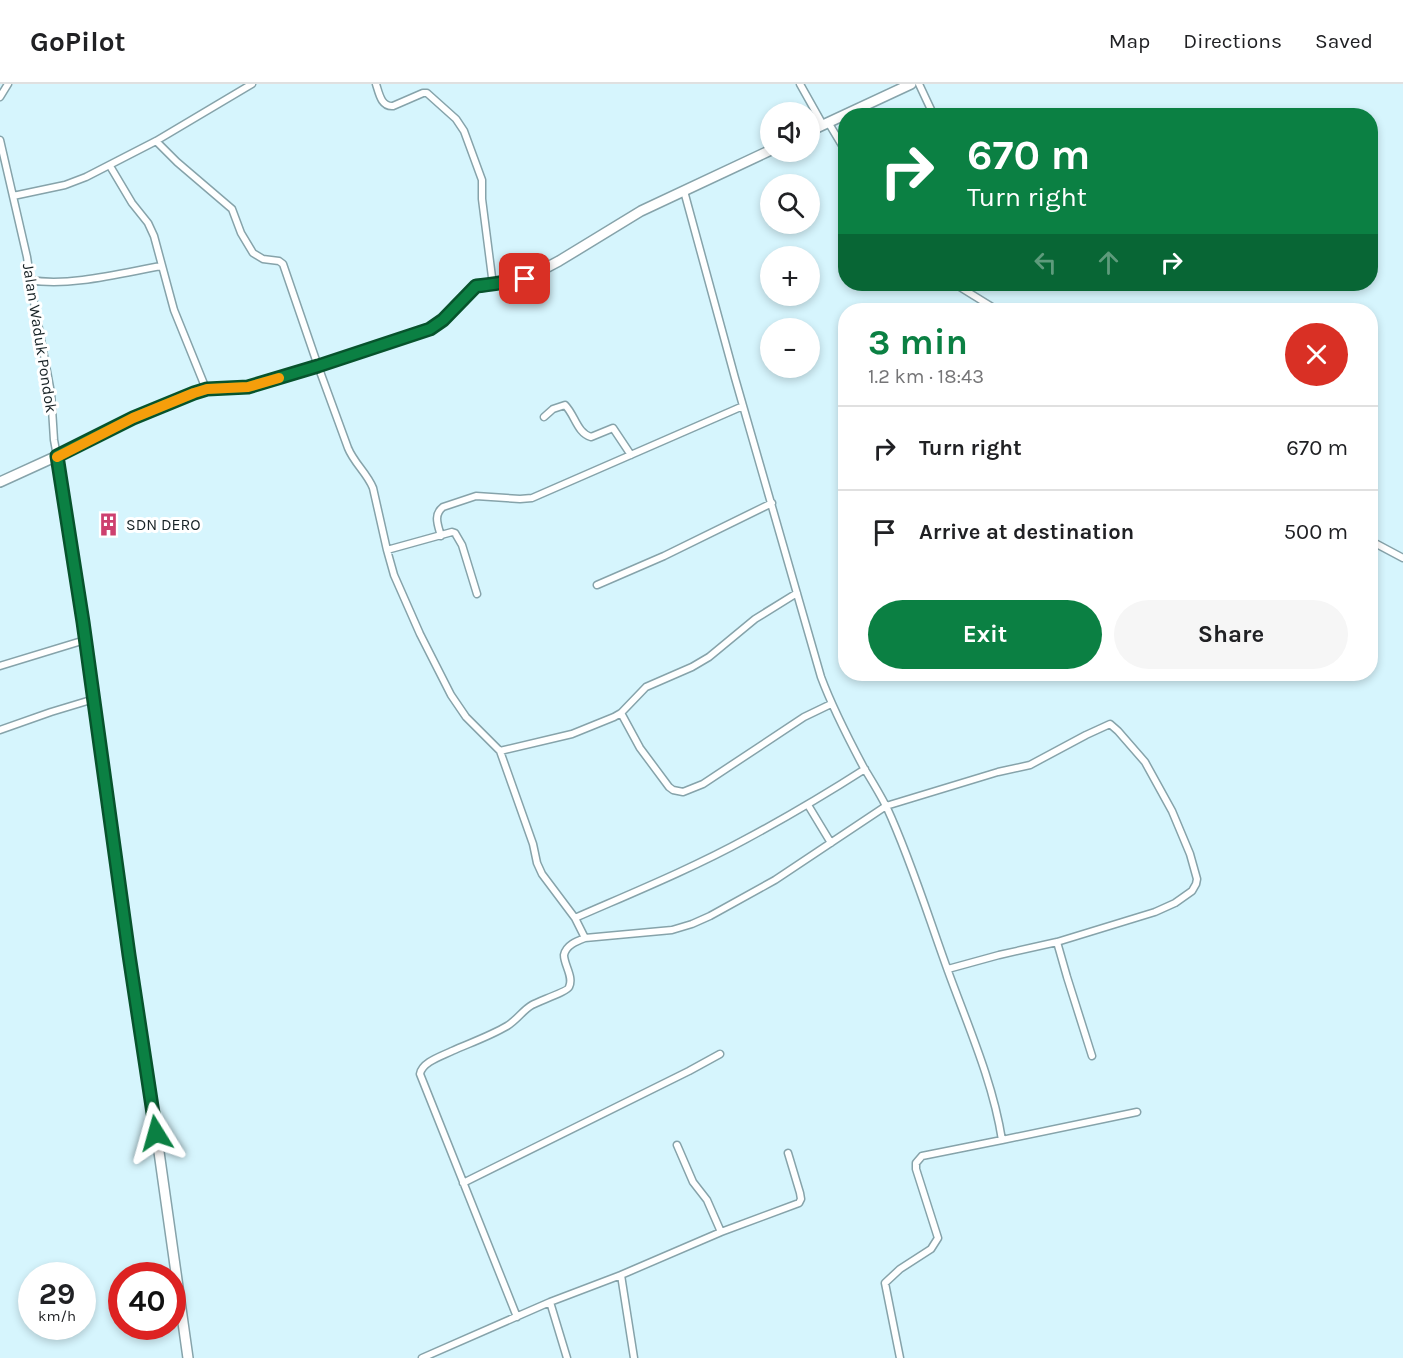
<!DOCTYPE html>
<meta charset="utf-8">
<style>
body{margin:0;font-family:Karla,sans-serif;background:#f6f6f6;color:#202124;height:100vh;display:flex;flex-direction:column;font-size:22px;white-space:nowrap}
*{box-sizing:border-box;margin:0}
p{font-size:20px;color:#757577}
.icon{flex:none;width:33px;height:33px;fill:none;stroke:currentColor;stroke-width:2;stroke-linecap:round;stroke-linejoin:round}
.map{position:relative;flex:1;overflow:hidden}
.details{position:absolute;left:838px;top:219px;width:540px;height:378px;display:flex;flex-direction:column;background:#fff;border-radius:24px;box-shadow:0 3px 9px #0003}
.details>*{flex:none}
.banner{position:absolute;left:838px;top:24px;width:540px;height:183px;border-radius:24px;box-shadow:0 3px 9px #0003;background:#0b8043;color:#fff;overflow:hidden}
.fabs{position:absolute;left:760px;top:18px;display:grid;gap:12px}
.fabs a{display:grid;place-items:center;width:60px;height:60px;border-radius:50%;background:#fff;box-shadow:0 3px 9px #0003;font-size:30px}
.speed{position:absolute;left:18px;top:1178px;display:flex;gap:12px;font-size:30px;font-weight:700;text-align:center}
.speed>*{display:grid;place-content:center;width:78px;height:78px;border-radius:50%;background:#fff;box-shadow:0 3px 9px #0003;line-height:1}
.speed small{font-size:15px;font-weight:400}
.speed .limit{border:9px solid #d22;background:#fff;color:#111}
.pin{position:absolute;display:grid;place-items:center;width:51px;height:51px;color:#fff;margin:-26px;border-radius:12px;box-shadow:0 3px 9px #0006}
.me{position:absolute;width:66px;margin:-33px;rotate:352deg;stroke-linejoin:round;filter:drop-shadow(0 0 4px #0008)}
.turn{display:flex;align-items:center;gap:21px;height:126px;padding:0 30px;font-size:27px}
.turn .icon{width:78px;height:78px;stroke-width:2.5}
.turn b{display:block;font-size:42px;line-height:51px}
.lanes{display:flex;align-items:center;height:57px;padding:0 30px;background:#0003;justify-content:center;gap:30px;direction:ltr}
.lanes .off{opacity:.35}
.round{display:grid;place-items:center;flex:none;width:63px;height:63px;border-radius:32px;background:#f6f6f6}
.summary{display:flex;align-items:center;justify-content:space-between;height:102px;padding:0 30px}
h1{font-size:36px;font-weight:700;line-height:45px;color:#0b8043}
.cta{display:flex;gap:12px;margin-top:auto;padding:12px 30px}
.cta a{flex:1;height:69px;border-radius:36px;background:#0b8043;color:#fff;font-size:24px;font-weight:700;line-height:69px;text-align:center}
.cta a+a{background:#f6f6f6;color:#202124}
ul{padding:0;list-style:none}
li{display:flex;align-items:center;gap:18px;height:84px;padding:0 30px;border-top:2px solid #e0e0e0}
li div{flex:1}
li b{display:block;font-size:22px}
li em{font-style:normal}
header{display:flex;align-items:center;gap:36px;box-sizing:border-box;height:84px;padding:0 30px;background:#fff;border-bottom:2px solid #e0e0e0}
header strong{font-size:28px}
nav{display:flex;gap:33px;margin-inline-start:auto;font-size:21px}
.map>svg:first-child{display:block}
</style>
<header>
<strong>GoPilot</strong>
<nav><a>Map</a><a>Directions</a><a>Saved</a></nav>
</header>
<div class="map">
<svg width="1403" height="1274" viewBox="0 0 1403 1274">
<rect width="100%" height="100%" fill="#d6f5fd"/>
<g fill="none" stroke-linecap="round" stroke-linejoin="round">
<defs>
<path id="street" d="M 376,0 C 379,9 381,23 393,22 L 423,9 L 427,9 L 456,35 L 464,47 L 482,96 L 482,115 L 493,201
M 800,0 L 823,41
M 919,0 L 934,32
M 0,13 L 8,0
M 828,38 L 846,68
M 0,56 L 27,173 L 33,213 L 46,282 L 51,309 L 54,356 L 57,372
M 156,57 L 177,78 L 232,125 L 241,149 L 253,169 L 263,175 L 279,177 L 283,180 L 318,282 L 348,364 C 354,379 367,389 373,404 L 387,466 L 394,491 L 420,550 L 451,611 L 466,633 L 500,667 L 533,760 L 537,779 L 542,790 L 575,834 L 585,854
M 110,82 L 132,119 L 148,139 L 154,152 L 174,226 L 206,305
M 684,107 L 735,294 L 821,593 C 833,625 848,654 864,684 C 872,697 880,710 887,724 C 911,776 928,832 948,887 C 968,942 993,998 1002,1056 L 922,1072 L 916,1079 L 916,1085 L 938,1154 L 931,1165 L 900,1185 L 885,1199 L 900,1274
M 13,112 L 65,101 L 86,93 L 156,57 L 252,0
M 30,196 C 69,203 122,189 161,182
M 955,200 L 997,226
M 544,333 L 553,325 L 565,321 C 575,331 577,349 591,353 L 613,344 L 631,371
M 441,452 C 438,441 433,431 443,423 L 476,412 L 520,415 L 532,414 L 743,322
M 1371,457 L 1403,474
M 387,466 L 452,448 L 455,449 L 462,461 L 477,510
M 597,501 L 664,472 L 772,419
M 0,582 L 85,556
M 621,629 L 640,664 L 669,703 L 673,706 L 683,708 L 703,700 L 804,633 L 831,620
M 0,646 L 51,628 L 94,615
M 500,667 L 572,650 L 614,633 L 621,629 L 646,603 L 692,583 L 709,573 L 755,535 L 797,509
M 808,721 L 831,759
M 575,834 C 632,809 691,785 746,755 C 787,733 826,710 865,685
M 1057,858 L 1067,893 L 1092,972
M 1002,1056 L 1137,1028
M 677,1061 L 693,1098 L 707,1116 L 721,1148
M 463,1099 L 689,987 L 720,970
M 621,1191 L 721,1148 L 799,1119 L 801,1115 L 800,1109 L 788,1069
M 550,1218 L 567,1274
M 517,1233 L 420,990 C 422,978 442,972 452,967 C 470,959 490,952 507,942 C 517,936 523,926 532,921 C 539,917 568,907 569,903 C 574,893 564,881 564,871 C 566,861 577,857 585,854 L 672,846 L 692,840 L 710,832 L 775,796 L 886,722 L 998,688 L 1030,681 L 1086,651 L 1110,640 L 1118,647 L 1145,678 L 1172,727 L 1190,770 L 1197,795 L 1196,800 L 1192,807 L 1175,819 L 1155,828 L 1057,858 L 999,871 L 948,885
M 422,1274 L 550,1218 L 621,1191 L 634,1274"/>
<path id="secondary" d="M 810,47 L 911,0
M 57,372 L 83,538 L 129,871 L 150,1004 L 188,1274
M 0,398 L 57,372 L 133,334 L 194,309 L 206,305 L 248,303 L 318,282 L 430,245 L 443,236 L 476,202 L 493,201 L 509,197 L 525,195 L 559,177 L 641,127 L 771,66"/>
</defs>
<use href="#street" stroke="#86a3aa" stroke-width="9"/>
<use href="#secondary" stroke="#86a3aa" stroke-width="12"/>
<use href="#street" stroke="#fff" stroke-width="6"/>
<use href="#secondary" stroke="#fff" stroke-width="9"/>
</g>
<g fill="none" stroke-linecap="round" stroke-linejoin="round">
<defs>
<path id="route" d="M 156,1049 L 129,871 L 83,538 L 57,372 L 133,334 L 194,309 L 207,305 L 248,303 L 318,282 L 430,245 L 443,236 L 476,202 C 492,201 508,197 525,195"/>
</defs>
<use href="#route" stroke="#07532c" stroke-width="15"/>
<use href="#route" stroke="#0b8043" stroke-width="10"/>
<path stroke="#f59e0b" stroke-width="10" d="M 57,373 L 133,334 L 194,309 L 207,305 L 248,303 L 279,294"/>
</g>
<defs>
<symbol id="building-bare" viewBox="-9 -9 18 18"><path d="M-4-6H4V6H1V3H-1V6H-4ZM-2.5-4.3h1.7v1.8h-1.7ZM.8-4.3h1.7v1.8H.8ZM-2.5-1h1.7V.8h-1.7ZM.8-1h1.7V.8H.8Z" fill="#cd406f" stroke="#fff" stroke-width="2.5" paint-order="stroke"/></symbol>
</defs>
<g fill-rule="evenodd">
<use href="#building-bare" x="92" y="424" width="33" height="33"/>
</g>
<g text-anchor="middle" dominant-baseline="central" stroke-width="6" stroke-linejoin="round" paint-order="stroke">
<g font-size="16" fill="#182326" stroke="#fff">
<text transform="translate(40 254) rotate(81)">Jalan Waduk Pondok</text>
</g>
<g font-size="16" fill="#182326" stroke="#fff" text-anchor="start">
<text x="126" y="440">SDN DERO</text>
</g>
</g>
</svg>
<div class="fabs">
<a><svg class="icon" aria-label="sound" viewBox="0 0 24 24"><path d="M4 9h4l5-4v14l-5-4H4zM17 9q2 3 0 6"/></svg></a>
<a><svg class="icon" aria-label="search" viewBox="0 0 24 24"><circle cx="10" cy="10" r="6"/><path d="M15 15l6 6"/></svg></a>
<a>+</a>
<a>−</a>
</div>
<div class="speed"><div>29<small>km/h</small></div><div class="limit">40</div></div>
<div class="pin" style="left:525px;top:195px;background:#d93025"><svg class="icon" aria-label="arrive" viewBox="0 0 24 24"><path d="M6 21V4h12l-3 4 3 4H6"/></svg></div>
<svg class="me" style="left:156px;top:1049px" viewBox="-20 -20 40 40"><path d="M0-17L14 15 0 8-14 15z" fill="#0b8043" stroke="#fff" stroke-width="4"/></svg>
<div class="banner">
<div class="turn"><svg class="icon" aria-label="right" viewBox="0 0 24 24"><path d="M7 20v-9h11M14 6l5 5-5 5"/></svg><div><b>670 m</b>Turn right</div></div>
<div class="lanes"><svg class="icon off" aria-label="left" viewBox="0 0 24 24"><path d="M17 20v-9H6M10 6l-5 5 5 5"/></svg><svg class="icon off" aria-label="ahead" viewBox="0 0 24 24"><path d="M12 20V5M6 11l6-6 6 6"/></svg><svg class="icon" aria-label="right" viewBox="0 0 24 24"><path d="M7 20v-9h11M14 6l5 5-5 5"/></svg></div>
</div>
<section class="details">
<div class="summary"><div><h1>3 min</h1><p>1.2 km · 18:43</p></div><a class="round" style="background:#d93025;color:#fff"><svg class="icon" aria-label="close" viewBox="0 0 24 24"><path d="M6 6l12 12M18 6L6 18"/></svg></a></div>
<ul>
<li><svg class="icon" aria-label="right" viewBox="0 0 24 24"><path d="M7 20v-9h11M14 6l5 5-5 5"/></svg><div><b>Turn right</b></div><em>670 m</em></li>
<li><svg class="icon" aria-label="arrive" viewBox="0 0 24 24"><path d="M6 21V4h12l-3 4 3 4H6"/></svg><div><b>Arrive at destination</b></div><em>500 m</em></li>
</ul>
<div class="cta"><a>Exit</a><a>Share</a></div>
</section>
</div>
